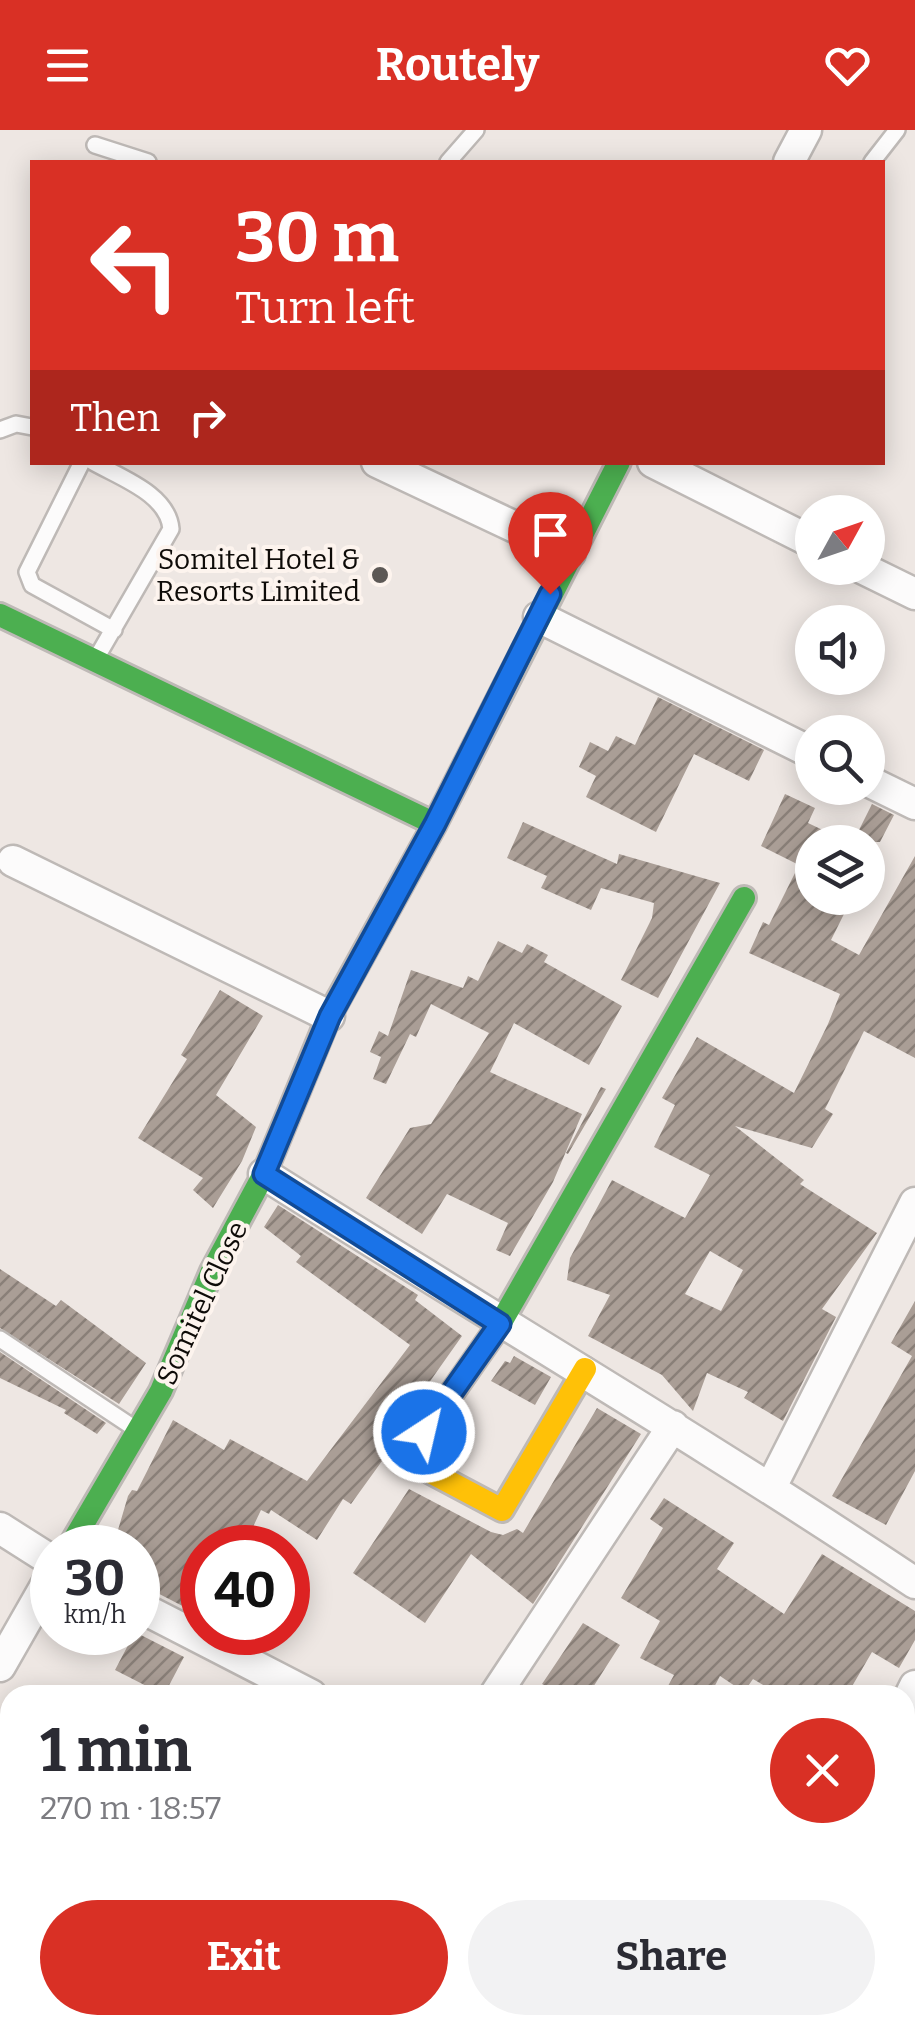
<!DOCTYPE html>
<meta charset="utf-8">
<style>
body{margin:0;font-family:Bitter,serif;background:#f2f2f3;color:#2b2b33;height:100vh;display:flex;flex-direction:column;font-size:38px;white-space:nowrap}
*{box-sizing:border-box;margin:0}
p{font-size:32px;color:#7c7c81}
.icon{flex:none;width:55px;height:55px;fill:none;stroke:currentColor;stroke-width:2;stroke-linecap:round;stroke-linejoin:round}
.map{position:relative;flex:1;overflow:hidden}
.side{position:absolute;left:0px;top:1555px;width:915px;height:350px;display:flex;flex-direction:column;background:#fff;border-radius:30px 30px 0 0;box-shadow:0 5px 25px #0003}
.side>*{flex:none}
.banner{position:absolute;left:30px;top:30px;width:855px;height:305px;border-radius:0px;box-shadow:0 5px 25px #0003;background:#d93025;color:#fff;overflow:hidden}
.needle{width:65px;rotate:50deg}
.controls{position:absolute;left:795px;top:365px;display:grid;gap:20px}
.controls a{display:grid;place-items:center;width:90px;height:90px;border-radius:50%;background:#fff;box-shadow:0 5px 25px #0003;font-size:50px}
.speed{position:absolute;left:30px;top:1395px;display:flex;gap:20px;font-size:50px;font-weight:700;text-align:center}
.speed>*{display:grid;place-content:center;width:130px;height:130px;border-radius:50%;background:#fff;box-shadow:0 5px 25px #0003;line-height:1}
.speed small{font-size:25px;font-weight:400}
.speed .limit{border:15px solid #d22;background:#fff;color:#111}
.pin{position:absolute;display:grid;place-items:center;width:85px;height:85px;color:#fff;margin:-102px -42px;border-radius:50% 50% 50% 0;rotate:-45deg;box-shadow:0 0 10px #0007}
.pin .icon{rotate:45deg}
.me{position:absolute;width:110px;margin:-55px;rotate:35deg;stroke-linejoin:round;filter:drop-shadow(0 0 8px #0008)}
.turn{display:flex;align-items:center;gap:35px;height:210px;padding:0 40px;font-size:45px}
.turn .icon{width:130px;height:130px;stroke-width:2.5}
.turn b{display:block;font-size:70px;line-height:85px}
.then{display:flex;align-items:center;height:95px;padding:0 40px;background:#0003;gap:20px;font-size:38px}
.round{display:grid;place-items:center;flex:none;width:105px;height:105px;border-radius:52px;background:#f2f2f3}
.summary{display:flex;align-items:center;justify-content:space-between;height:170px;padding:0 40px}
h1{font-size:60px;font-weight:700;line-height:75px}
.action{display:flex;gap:20px;margin-top:auto;padding:20px 40px}
.action a{flex:1;height:115px;border-radius:60px;background:#d93025;color:#fff;font-size:40px;font-weight:700;line-height:115px;text-align:center}
.action a+a{background:#f2f2f3;color:#2b2b33}
header{display:flex;justify-content:space-between;align-items:center;height:130px;padding:0 40px;background:#d93025;color:#fff;font-size:45px;font-weight:700}
.map>svg:first-child{display:block}
</style>
<header><svg class="icon" aria-label="menu" viewBox="0 0 24 24"><path d="M4 6h16M4 12h16M4 18h16"/></svg>Routely<svg class="icon" aria-label="heart" viewBox="0 0 24 24"><path d="M12 20l-8-8c-3-5 5-10 8-4 3-6 11-1 8 4z"/></svg></header>
<div class="map">
<svg width="915" height="1905" viewBox="0 0 915 1905">
<defs>
<pattern id="building-hatch" width="6" height="6" patternUnits="userSpaceOnUse" patternTransform="scale(2.5)"><rect width="6" height="6" fill="#aa9e96"/><path d="M-1 1l2-2M0 6l6-6M5 7l2-2" fill="none" stroke="#897f78"/></pattern>
</defs>
<rect width="100%" height="100%" fill="#eee7e3"/>
<path fill="url(#building-hatch)" fill-rule="evenodd" d="M 658,567 L 764,620 L 749,651 L 694,624 L 656,702 L 586,667 L 596,646 L 579,637 L 590,612 L 608,621 L 616,606 L 635,615 Z
M 785,664 L 815,678 L 808,693 L 848,712 L 812,712 L 812,768 L 852,768 L 831,810 L 859,825 L 915,726 L 915,928 L 864,901 L 825,979 L 833,984 L 812,1018 L 735,996 L 804,1050 L 800,1054 L 877,1103 L 822,1179 L 836,1187 L 783,1291 L 744,1268 L 748,1262 L 707,1243 L 693,1281 L 662,1245 L 588,1206 L 610,1165 L 567,1150 L 570,1128 L 612,1050 L 685,1088 L 710,1045 L 654,1017 L 675,975 L 662,968 L 697,907 L 794,963 L 828,894 L 840,864 L 749,823 L 763,792 L 769,795 L 799,735 L 761,716 ZM 710,1121 L 743,1140 L 721,1181 L 685,1164 Z
M 872,674 L 894,685 L 880,712 L 853,712 Z
M 523,692 L 617,734 L 619,724 L 720,753 L 658,868 L 621,850 L 652,788 L 654,773 L 601,758 L 591,780 L 541,758 L 547,746 L 507,728 Z
M 498,811 L 522,823 L 527,814 L 548,825 L 544,832 L 622,876 L 589,935 L 514,893 L 490,942 L 582,984 L 553,1052 L 510,1126 L 496,1120 L 508,1093 L 447,1064 L 422,1104 L 366,1068 L 410,998 L 431,994 L 489,903 L 431,874 L 416,907 L 410,904 L 386,954 L 373,949 L 381,927 L 370,922 L 379,901 L 388,906 L 411,840 L 463,858 L 468,846 L 478,851 Z
M 220,860 L 263,886 L 216,965 L 256,997 L 242,1031 L 213,1078 L 193,1060 L 203,1048 L 138,1008 L 187,929 L 181,925 Z
M 601,957 L 606,959 L 568,1024 L 566,1023 Z
M 278,1075 L 418,1165 L 415,1170 L 462,1206 L 385,1315 L 382,1331 L 351,1374 L 343,1369 L 317,1410 L 271,1380 L 269,1384 L 261,1380 L 243,1418 L 202,1418 L 202,1486 L 138,1453 L 138,1418 L 126,1418 L 132,1407 L 118,1400 L 128,1366 L 132,1360 L 137,1361 L 173,1290 L 224,1320 L 230,1309 L 307,1351 L 410,1215 L 296,1132 L 301,1126 L 264,1097 Z
M 0,1139 L 56,1176 L 61,1170 L 146,1233 L 119,1274 L 0,1198 Z
M 915,1171 L 915,1341 L 886,1395 L 832,1366 L 912,1226 L 891,1213 Z
M 0,1222 L 106,1293 L 97,1304 L 64,1283 L 66,1280 L 0,1248 Z
M 514,1226 L 551,1247 L 535,1275 L 491,1251 L 505,1231 L 510,1233 Z
M 597,1278 L 641,1304 L 533,1474 L 471,1424 L 425,1493 L 353,1443 L 409,1359 L 491,1402 L 503,1405 L 517,1399 L 523,1403 Z
M 664,1368 L 734,1413 L 717,1439 L 784,1484 L 822,1424 L 915,1481 L 915,1510 L 899,1538 L 872,1522 L 847,1565 L 780,1565 L 753,1549 L 744,1562 L 720,1546 L 710,1565 L 663,1565 L 674,1545 L 640,1528 L 660,1491 L 621,1468 L 663,1398 L 650,1389 Z
M 583,1493 L 620,1515 L 588,1565 L 562,1565 L 542,1554 Z
M 135,1502 L 184,1527 L 164,1565 L 115,1540 Z"/>
<g fill="none" stroke-linecap="round" stroke-linejoin="round">
<defs>
<path id="lane" d="M 95,15 L 148,32
M 448,32 L 476,0
M 872,32 L 897,0
M 0,300 L 16,294 L 32,297
M 82,332 L 27,442 L 32,455 L 114,500
M 93,332 C 121,348 168,364 171,399 L 97,527
M 0,1209 L 134,1298"/>
<path id="street" d="M 789,32 L 806,0
M 377,332 L 570,423
M 653,332 L 812,412
M 862,438 L 915,464
M 539,487 L 812,623
M 868,651 L 915,674
M 13,731 L 329,886
M 264,1044 C 481,1181 702,1311 915,1453
M 771,1357 L 915,1073
M 0,1398 L 52,1431
M 138,1476 L 311,1565
M 0,1536 L 52,1445
M 495,1565 L 673,1296
M 905,1576 L 915,1556
M 0,1781 L 10,1786
M 192,1895 L 206,1905
M 796,1895 L 806,1905
M 688,1905 L 698,1895"/>
<path id="fast" d="M 0,485 L 435,694
M 422,1306 L 500,1194 L 744,768
M 69,1418 L 161,1261 L 212,1141 L 264,1044 L 329,886 L 435,694 L 619,332"/>
<path id="slow" d="M 422,1306 L 406,1329 L 502,1380 L 585,1239"/>
</defs>
<use href="#lane" stroke="#beb9b6" stroke-width="20"/>
<use href="#street" stroke="#beb9b6" stroke-width="35"/>
<use href="#fast" stroke="#beb9b6" stroke-width="28"/>
<use href="#slow" stroke="#beb9b6" stroke-width="28"/>
<use href="#lane" stroke="#fcfbfb" stroke-width="15"/>
<use href="#street" stroke="#fcfbfb" stroke-width="30"/>
<use href="#fast" stroke="#4caf50" stroke-width="22"/>
<use href="#slow" stroke="#ffc107" stroke-width="22"/>
</g>
<g fill="none" stroke-linecap="round" stroke-linejoin="round">
<defs>
<path id="route" d="M 424,1302 L 500,1194 L 264,1044 L 330,886 L 435,694 L 550,464"/>
</defs>
<use href="#route" stroke="#114b97" stroke-width="25"/>
<use href="#route" stroke="#1a73e8" stroke-width="18"/>
</g>
<circle fill="#5c5855" stroke="#fdf4ee" stroke-width="4" cx="380" cy="445" r="10"/>
<g text-anchor="middle" dominant-baseline="central" stroke-width="8" stroke-linejoin="round" paint-order="stroke">
<g font-size="28" fill="#0e0b08" stroke="#fdf4ee" text-anchor="end">
<text x="360" y="429">Somitel Hotel &amp;<tspan x="360" dy="32">Resorts Limited</tspan></text>
</g>
<g font-size="28" fill="#0e0b08" stroke="#fdf4ee">
<text transform="translate(202 1173) rotate(-65)">Somitel Close</text>
</g>
</g>
</svg>
<div class="controls">
<a><svg class="needle" viewBox="-14 -14 28 28"><path d="M0-13l5 13h-10z" fill="#e53935"/><path d="M0 13l5-13h-10z" fill="#7c7c81"/></svg></a>
<a><svg class="icon" aria-label="sound" viewBox="0 0 24 24"><path d="M4 9h4l5-4v14l-5-4H4zM17 9q2 3 0 6"/></svg></a>
<a><svg class="icon" aria-label="search" viewBox="0 0 24 24"><circle cx="10" cy="10" r="6"/><path d="M15 15l6 6"/></svg></a>
<a><svg class="icon" aria-label="layers" viewBox="0 0 24 24"><path d="M12 4l9 5-9 5-9-5zM3 14l9 5 9-5"/></svg></a>
</div>
<div class="speed"><div>30<small>km/h</small></div><div class="limit">40</div></div>
<div class="pin" style="left:550px;top:464px;background:#d93025"><svg class="icon" aria-label="arrive" viewBox="0 0 24 24"><path d="M6 21V4h12l-3 4 3 4H6"/></svg></div>
<svg class="me" style="left:424px;top:1302px" viewBox="-20 -20 40 40"><circle r="17" fill="#1a73e8" stroke="#fff" stroke-width="3"/><path d="M0-11L8 9 0 5-8 9z" fill="#fff"/></svg>
<div class="banner">
<div class="turn"><svg class="icon" aria-label="left" viewBox="0 0 24 24"><path d="M17 20v-9H6M10 6l-5 5 5 5"/></svg><div><b>30 m</b>Turn left</div></div>
<div class="then">Then<svg class="icon" aria-label="right" viewBox="0 0 24 24"><path d="M7 20v-9h11M14 6l5 5-5 5"/></svg></div>
</div>
<section class="side">
<div class="summary"><div><h1>1 min</h1><p>270 m · 18:57</p></div><a class="round" style="background:#d93025;color:#fff"><svg class="icon" aria-label="close" viewBox="0 0 24 24"><path d="M6 6l12 12M18 6L6 18"/></svg></a></div>
<div class="action"><a>Exit</a><a>Share</a></div>
</section>
</div>
